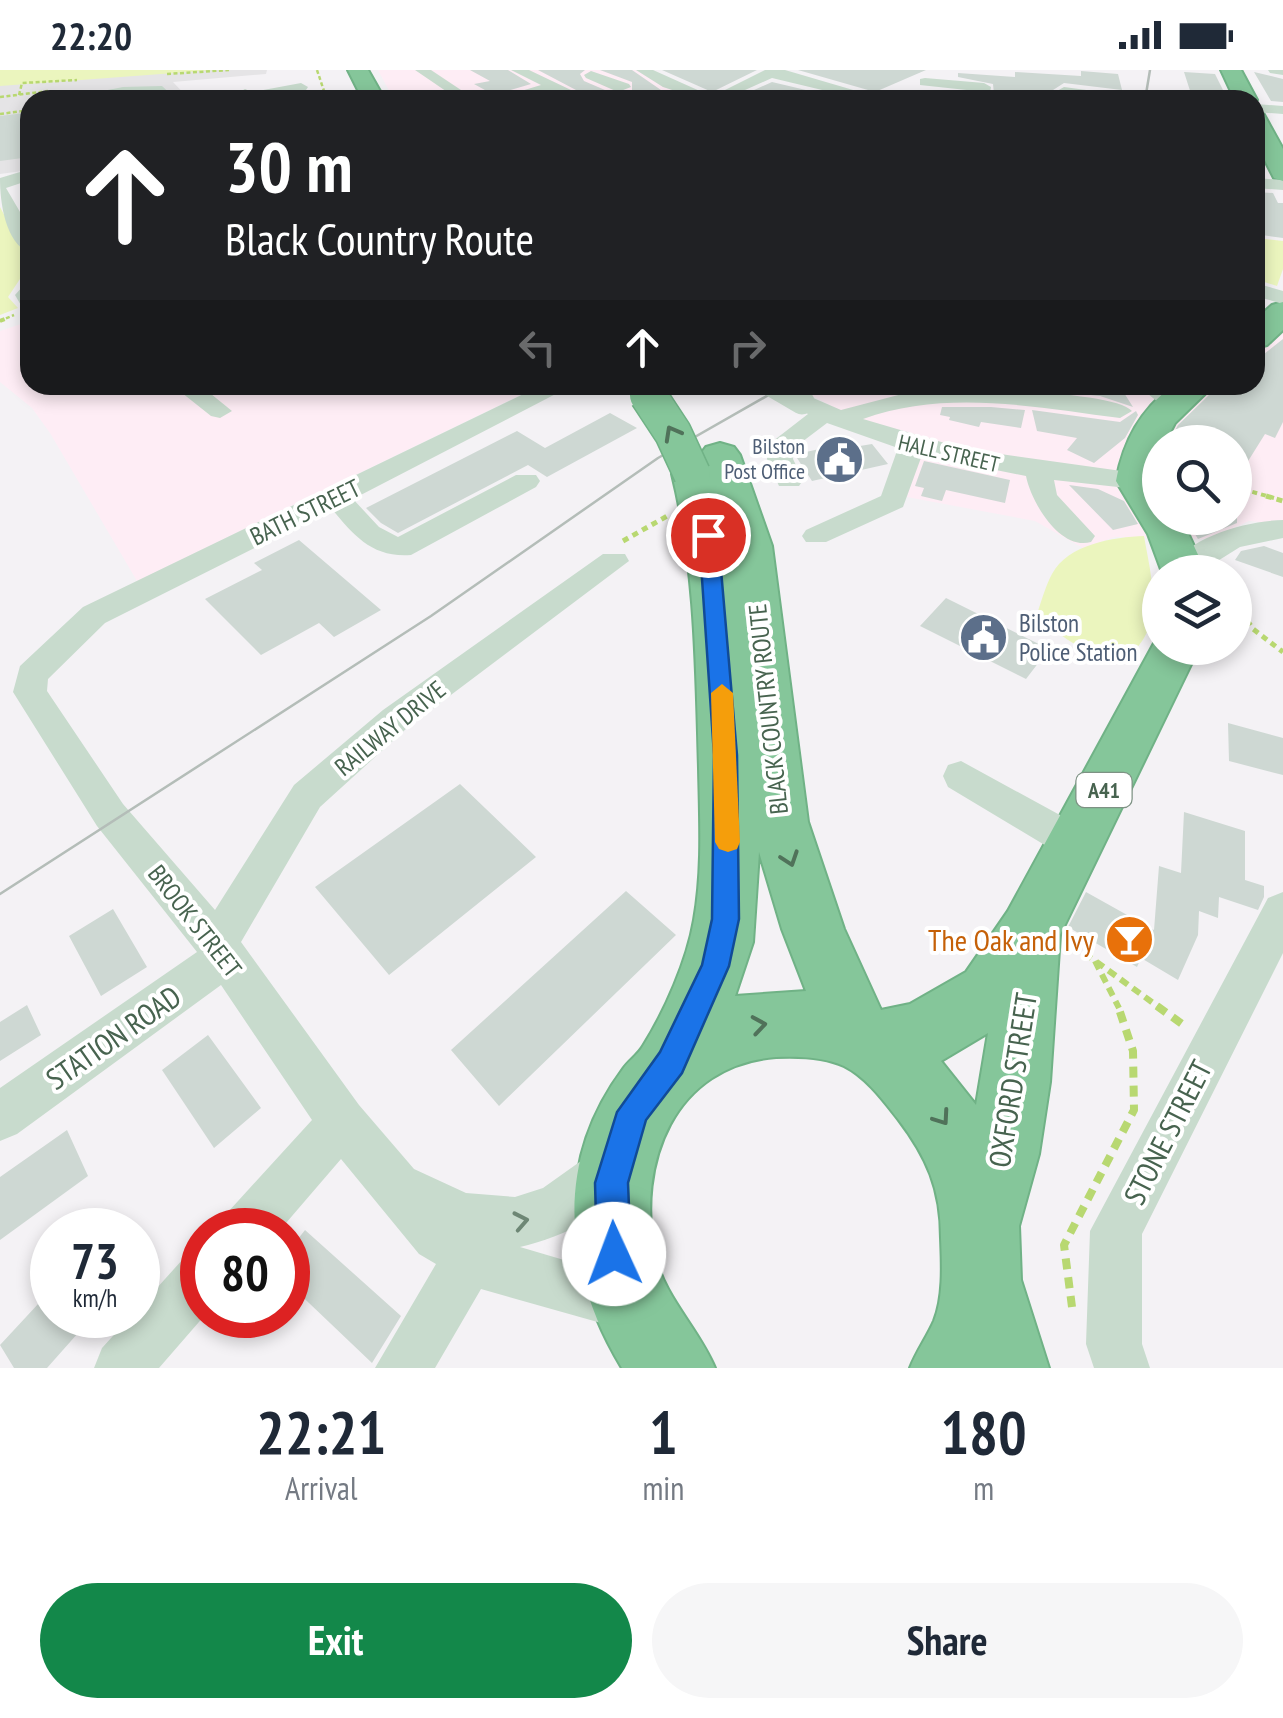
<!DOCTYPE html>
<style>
body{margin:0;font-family:"PT Sans Narrow",sans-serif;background:#f6f6f7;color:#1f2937;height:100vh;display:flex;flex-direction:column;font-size:38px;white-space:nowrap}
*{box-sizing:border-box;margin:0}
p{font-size:32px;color:#747a83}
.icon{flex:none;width:55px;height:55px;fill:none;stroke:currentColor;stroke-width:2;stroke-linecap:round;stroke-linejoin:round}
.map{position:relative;height:1298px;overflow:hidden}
.sheet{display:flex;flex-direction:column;background:#fff;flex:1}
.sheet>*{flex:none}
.guide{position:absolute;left:20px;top:20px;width:1245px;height:305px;border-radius:30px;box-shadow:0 5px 15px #0003;background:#202124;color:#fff;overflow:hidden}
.buttons{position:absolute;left:1142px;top:355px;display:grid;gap:20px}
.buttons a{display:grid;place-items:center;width:110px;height:110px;border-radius:50%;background:#fff;box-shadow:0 5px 15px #0003;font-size:50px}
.speed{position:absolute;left:30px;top:1138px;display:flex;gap:20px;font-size:50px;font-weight:700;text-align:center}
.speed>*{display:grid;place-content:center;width:130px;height:130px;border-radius:50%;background:#fff;box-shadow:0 5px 15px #0003;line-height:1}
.speed small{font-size:25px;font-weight:400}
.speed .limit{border:15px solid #d22;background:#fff;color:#111}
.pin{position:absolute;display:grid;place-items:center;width:85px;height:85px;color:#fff;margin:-42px;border:5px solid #fff;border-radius:50%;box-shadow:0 2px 10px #0007}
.me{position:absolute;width:110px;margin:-55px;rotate:358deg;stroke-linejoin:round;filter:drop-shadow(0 0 8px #0008)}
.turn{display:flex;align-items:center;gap:35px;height:210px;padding:0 40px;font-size:45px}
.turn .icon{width:130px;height:130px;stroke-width:2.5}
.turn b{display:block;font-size:70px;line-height:85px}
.lanes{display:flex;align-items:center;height:95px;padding:0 40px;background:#0003;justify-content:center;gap:50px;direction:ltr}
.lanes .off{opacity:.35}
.eta{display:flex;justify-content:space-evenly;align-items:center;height:170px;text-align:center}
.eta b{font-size:60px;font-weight:800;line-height:70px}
.cta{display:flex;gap:20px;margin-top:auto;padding:20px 40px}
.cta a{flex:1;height:115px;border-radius:60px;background:#13884a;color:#fff;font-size:40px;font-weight:800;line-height:115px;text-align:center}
.cta a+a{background:#f6f6f7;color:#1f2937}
.status{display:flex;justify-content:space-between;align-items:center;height:70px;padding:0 50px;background:#fff;direction:ltr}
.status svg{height:28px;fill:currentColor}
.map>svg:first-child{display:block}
</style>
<div class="status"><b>22:20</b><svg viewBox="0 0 49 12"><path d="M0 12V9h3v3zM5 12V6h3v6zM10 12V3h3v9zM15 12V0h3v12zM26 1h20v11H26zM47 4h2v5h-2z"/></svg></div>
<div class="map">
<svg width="1283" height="1298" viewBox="0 0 1283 1298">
<rect width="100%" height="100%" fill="#f4f2f5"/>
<path fill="#feedf5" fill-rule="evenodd" d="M 378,0 L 638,0 L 662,16 L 688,25 L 690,30 L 394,30 Z
M 30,251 L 30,315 L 541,315 L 137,511 L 50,363 L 32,338 L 0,312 L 0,261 Z
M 1283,260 L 1283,454 L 1249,451 L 1209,469 L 1115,467 L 1083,478 L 1035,451 L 907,427 L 920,384 L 798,318 L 1138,315 L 1179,340 L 1212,315 L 1255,315 L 1255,282 ZM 1160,372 L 1235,372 L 1235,448 L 1160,448 Z"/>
<path fill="#e5e4e6" d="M 0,0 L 267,0 L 266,4 L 173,12 L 190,30 L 30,30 L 30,100 L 0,104 Z"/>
<path fill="#ebf5be" d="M 0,0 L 215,0 L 0,16 Z
M 0,137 L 30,194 L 8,227 L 18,238 L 0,245 Z
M 1255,168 L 1283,171 L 1283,199 L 1277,216 L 1255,209 Z
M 1144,466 C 1151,507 1166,557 1128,586 C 1083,582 1067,576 1038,541 C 1042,529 1046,515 1052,504 C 1068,474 1114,467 1144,466 Z"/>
<path fill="#ced8d3" d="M 470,0 L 508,0 L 531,14 L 494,25 L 474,14 L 490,11 Z
M 538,0 L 585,0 L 580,4 L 584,11 L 619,26 L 632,20 L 632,12 L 600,0 L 632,0 L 661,20 L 691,30 L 595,30 Z
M 662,0 L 757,0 L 712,22 Z
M 798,0 L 926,0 L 875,22 Z
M 1081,1 L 1118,4 L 1122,20 L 1064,13 L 1053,20 L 1056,26 L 1088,30 L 985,30 L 994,24 L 993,14 L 958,7 L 958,3 L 1015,7 L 1015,2 L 1081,6 Z
M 1184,2 L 1215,4 L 1228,30 L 1193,30 Z
M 1254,2 L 1283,9 L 1283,32 L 1271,31 Z
M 772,12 L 848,30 L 732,30 Z
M 24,43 L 23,46 L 30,46 L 30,87 L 0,91 L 0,46 Z
M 1255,122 L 1273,123 L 1278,133 L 1283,133 L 1283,168 L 1255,164 Z
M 1283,269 L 1283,352 L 1275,368 L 1265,364 L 1235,412 L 1235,372 L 1169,372 L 1178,355 L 1210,324 L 1226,315 L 1255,315 L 1255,291 Z
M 995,315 L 1119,315 L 1133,337 L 1100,326 Z
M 942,337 L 991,337 L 1025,340 L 1021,358 L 981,352 L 979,357 L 949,350 L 950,347 L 940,345 Z
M 1032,340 L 1120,352 L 1136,341 L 1138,345 L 1125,368 L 1094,393 L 1067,380 L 1077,368 L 1037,361 Z
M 610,343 L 637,358 L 547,407 L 528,395 L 398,463 L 381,453 L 366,438 L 517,361 L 545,378 Z
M 855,371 L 860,376 L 872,374 L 888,394 L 812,411 L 797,388 L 797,384 Z
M 924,391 L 1010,410 L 1005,433 L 946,420 L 942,431 L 921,426 L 924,418 L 915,416 Z
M 1069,415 L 1098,419 L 1124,431 L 1138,454 L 1113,460 Z
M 1185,448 L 1237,448 L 1237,453 L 1198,469 Z
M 299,470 L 381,540 L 334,567 L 319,553 L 261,585 L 205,529 L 262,500 L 254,493 Z
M 1264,476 L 1283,483 L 1283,507 L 1235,490 L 1241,481 Z
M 946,528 L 1049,579 L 1026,609 L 920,556 Z
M 1228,653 L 1283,668 L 1283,705 L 1229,691 Z
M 460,714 L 536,787 L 389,905 L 315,817 Z
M 1184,742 L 1245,761 L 1245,810 L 1264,816 L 1264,827 L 1258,840 L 1219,827 L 1218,848 L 1199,841 L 1198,865 L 1178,910 L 1141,888 L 1137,897 L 1068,857 L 1086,822 L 1154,860 L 1159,796 L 1181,803 Z
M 626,821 L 676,865 L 499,1036 L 451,980 Z
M 113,839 L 147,897 L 101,926 L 69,866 Z
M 27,935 L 41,965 L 0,991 L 0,952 Z
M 208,965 L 261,1038 L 214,1078 L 162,1000 Z
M 67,1060 L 88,1106 L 0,1170 L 0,1107 Z
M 305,1160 L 401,1246 L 372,1293 L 288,1213 L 288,1182 Z
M 52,1219 L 52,1245 L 94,1245 L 47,1298 L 14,1298 L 0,1275 Z"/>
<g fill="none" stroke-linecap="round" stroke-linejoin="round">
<defs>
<path id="highway" d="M 348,0 L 368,0 L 385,30 L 363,30 Z
M 1221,0 L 1241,0 L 1257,30 L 1255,33 L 1235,30 Z
M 1255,41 L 1263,43 L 1283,79 L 1283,111 L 1274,108 L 1255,71 Z
M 1283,232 L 1283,260 L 1267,275 L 1255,278 L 1255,250 L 1272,235 Z
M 1173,315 L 1214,315 L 1175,353 L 1165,372 L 1160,372 C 1160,399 1160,421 1160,448 L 1181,448 L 1206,502 L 1162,502 L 1148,464 L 1116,411 C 1124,370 1140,341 1173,315 Z
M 720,373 L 734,377 L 740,385 L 772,476 L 808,752 L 844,859 L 881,940 L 910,934 L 966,902 L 1008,841 L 1158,566 L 1160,578 L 1199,578 L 1060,865 L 1050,1012 L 1039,1084 L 1019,1156 L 1021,1210 L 1049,1298 L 910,1298 C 916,1282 927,1267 934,1251 C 944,1226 942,1193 941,1168 C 941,1119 927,1087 898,1049 C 883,1030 866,1007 844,996 C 825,987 797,986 776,987 C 674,995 636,1093 655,1185 C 664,1227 699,1259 715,1298 L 622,1298 C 564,1202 553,1093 623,999 C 628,991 638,985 643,976 C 665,941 687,891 694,850 C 703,800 700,749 699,698 C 696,599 696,501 672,404 L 678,395 L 692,392 L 703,395 L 700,385 L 706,377 ZM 759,782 L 782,859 L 806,921 L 735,926 L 753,872 ZM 988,963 L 976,1035 L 941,991 Z"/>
</defs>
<use href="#highway" stroke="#70b286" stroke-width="4"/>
<path stroke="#b8d871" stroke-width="2.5" stroke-dasharray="4 2.5" stroke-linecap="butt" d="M 317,0 L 327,30
M 167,4 L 229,0
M 19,25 L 22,13 L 77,10
M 0,27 L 48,21
M 0,44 L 30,40
M 0,251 L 14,245"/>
<path stroke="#b8d871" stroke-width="4" stroke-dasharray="5 4" stroke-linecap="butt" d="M 0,251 L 5,249
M 1235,417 L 1274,428"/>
<path stroke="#b8d871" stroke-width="5" stroke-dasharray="6 5" stroke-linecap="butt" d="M 1266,426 L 1283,431
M 623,471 L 669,445
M 1235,532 L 1253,559 L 1283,582"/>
<path stroke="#b8d871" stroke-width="6" stroke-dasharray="9 6" stroke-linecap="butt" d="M 1072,874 L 1160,938
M 1095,891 L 1119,938"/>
<path stroke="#b8d871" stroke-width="8" stroke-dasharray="11 8" stroke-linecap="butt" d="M 1157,936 L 1185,956
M 1072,1237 L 1064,1175 L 1134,1040 L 1133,981 L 1118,936"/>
<path fill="#c8dbcd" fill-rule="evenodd" d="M 415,0 L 431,0 L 476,30 L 459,30 Z
M 511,0 L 529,0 L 592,30 L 573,30 L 552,20 L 520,30 L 491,30 L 541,15 Z
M 636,0 L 653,0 L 711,26 L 703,30 L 663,17 Z
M 765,0 L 785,0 L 877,27 L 864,30 L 772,8 L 725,29 L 713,26 Z
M 1268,0 L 1283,0 L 1283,5 L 1270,3 Z
M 591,1 L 629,14 L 631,17 L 618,22 L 586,8 L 584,5 Z
M 925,8 L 984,13 L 991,17 L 990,23 L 983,27 L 976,21 L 920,15 L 920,9 Z
M 301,13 L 308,17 L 306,20 L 243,30 L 238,23 L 245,19 L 252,22 Z
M 162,16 L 177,30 L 162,30 L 158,24 L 57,30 L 123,17 Z
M 1064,17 L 1131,26 L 1138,30 L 1059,24 L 1057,21 Z
M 1255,34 L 1283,36 L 1283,44 L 1255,42 Z
M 30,99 L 30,110 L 6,118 L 30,159 L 30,183 C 5,173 0,132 0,108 Z
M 1255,108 L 1283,110 L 1283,120 L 1255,118 Z
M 1255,213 L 1283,221 L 1283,234 L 1255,226 Z
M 30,214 L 30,238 L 22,237 L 15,225 L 23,216 Z
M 172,315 L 200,315 L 232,341 L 220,348 L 211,346 Z
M 542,315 L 573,315 L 353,429 L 379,457 L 398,467 L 516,405 L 536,405 L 540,411 L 536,417 L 411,485 C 373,488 354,466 332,439 L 105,553 L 48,609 L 47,621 L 123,734 L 215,840 L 294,715 L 383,640 L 603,484 L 625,484 L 629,491 L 407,658 L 320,737 L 241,872 L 359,1035 L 414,1099 L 466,1123 L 515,1127 L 543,1118 L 595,1081 L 613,1074 L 631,1081 L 638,1099 C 621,1141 563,1167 520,1177 L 652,1216 L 660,1235 L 652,1254 L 633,1262 L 481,1219 L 435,1298 L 375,1298 L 436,1194 L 419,1184 L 341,1089 L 280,1160 L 220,1160 L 228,1142 L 312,1050 L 221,915 L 17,1064 L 0,1071 L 0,1018 L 197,882 L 97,756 L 13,622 L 20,596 L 83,537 Z
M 1137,315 L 1165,315 L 1185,332 L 1173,339 L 1164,337 Z
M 941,319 C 973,318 1116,322 1132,341 L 1120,348 C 1036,337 945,319 863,349 L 965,379 L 1136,403 L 1150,411 L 1136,419 L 1054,410 L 1057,425 L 1095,466 L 1091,472 C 1060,481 1031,432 1026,406 L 922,385 L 903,437 L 826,472 L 806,472 L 802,466 L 806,460 L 881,426 L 898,378 L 827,353 L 794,378 L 793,389 L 803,410 L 799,416 L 779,416 L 767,389 L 768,375 L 808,344 L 790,332 L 793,327 L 811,327 L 841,340 L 906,323 Z
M 1283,450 L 1283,468 L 1240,477 L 1200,502 L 1168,500 C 1189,466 1246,451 1283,450 Z
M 961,691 L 1091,762 L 1097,774 L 1091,786 L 1077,791 L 1063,786 L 948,717 L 943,706 L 948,695 Z
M 1283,822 L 1283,883 L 1142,1164 L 1142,1274 L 1150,1298 L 1094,1298 L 1086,1274 L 1090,1161 L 1268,828 Z
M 202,1181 L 205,1245 L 159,1298 L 94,1298 L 102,1278 L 132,1245 L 138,1245 L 138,1239 L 183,1189 Z"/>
<use href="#highway" fill="#85c69a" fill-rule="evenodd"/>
<path stroke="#b4bdb8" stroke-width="2.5" d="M 1145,30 L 1150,0
M 0,824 L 431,546 L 658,388 L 786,315"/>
<defs>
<path id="highway-bridge" d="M 648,325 L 673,363 L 692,404"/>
</defs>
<use href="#highway-bridge" stroke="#70b286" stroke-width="39" stroke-linecap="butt"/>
<path stroke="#c8dbcd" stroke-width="25" d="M 773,315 L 802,332"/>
<use href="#highway-bridge" stroke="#85c69a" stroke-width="36"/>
</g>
<defs><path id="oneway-chevron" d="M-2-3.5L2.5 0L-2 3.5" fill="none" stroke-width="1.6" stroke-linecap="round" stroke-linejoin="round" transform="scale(2.5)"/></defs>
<g stroke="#50725a">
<use href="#oneway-chevron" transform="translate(672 363) rotate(-119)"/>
<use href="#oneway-chevron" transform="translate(790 789) rotate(71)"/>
<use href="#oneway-chevron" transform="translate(759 955) rotate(-9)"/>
<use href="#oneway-chevron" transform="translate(942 1048) rotate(55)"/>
</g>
<use stroke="#6e8775" href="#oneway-chevron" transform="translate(521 1151) rotate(-11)"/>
<path fill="#1a73e8" stroke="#114b97" stroke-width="2.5" d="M 708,459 L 718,465 L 737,685 L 739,849 L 729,896 L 682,1003 L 646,1050 L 628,1113 L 631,1184 L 626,1196 L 614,1201 L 602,1196 L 597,1184 L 595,1113 L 617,1042 L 660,982 L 702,895 L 712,849 L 714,685 L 699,465 Z"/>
<path fill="#f59e0b" d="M 722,614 L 733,623 L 740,772 L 737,779 L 728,782 L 719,779 L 715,772 L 711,623 Z"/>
<defs>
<symbol id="civic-disc" viewBox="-11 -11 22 22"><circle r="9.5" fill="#5c6f8a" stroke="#fff"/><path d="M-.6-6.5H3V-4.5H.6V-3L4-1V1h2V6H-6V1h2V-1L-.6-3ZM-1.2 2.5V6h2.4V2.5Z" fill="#fff"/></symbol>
<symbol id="bar-disc" viewBox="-11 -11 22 22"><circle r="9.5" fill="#e8710a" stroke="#fff"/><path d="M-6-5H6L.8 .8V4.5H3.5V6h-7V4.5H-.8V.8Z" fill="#fff"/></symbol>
</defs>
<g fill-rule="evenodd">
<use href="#civic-disc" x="812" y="362" width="55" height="55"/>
<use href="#civic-disc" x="956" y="540" width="55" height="55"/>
<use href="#bar-disc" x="1102" y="842" width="55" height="55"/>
</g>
<g text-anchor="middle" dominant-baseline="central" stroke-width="8" stroke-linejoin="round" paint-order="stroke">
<g font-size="22" fill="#4e5e75" stroke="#fff" text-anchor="end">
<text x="805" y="376">Bilston<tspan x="805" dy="25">Post Office</tspan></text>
</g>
<g font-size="22" fill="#47634f" stroke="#fff">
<text transform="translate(949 383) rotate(13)">HALL STREET</text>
</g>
<rect fill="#fff" stroke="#7e9284" stroke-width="2.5" x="1076.5" y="703" width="55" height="34" rx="8"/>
<g font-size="22" font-weight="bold" fill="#47634f">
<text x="1104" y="720">A41</text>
</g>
<g font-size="25" fill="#47634f" stroke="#fff">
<text transform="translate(305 442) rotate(-26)">BATH STREET</text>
<text transform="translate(768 639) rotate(-96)">BLACK COUNTRY ROUTE</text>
<text transform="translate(390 658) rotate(-39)">RAILWAY DRIVE</text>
<text transform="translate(195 851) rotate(52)">BROOK STREET</text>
</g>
<g font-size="25" fill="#4e5e75" stroke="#fff" text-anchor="start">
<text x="1019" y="553">Bilston<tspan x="1019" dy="29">Police Station</tspan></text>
</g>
<g font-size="30" fill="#c56008" stroke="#fff" text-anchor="end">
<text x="1094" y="869">The Oak and Ivy</text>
</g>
<g font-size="30" fill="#47634f" stroke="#fff">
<text transform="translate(113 967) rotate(-35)">STATION ROAD</text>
<text transform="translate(1012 1010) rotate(-81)">OXFORD STREET</text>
<text transform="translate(1167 1062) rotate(-63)">STONE STREET</text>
</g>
</g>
</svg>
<div class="buttons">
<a><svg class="icon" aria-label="search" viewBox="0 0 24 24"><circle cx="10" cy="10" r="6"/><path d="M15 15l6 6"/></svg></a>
<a><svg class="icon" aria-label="layers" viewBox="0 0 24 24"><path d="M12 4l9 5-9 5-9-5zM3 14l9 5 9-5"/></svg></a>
</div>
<div class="speed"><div>73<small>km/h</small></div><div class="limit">80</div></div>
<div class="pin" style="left:708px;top:465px;background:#d93025"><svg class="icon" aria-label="arrive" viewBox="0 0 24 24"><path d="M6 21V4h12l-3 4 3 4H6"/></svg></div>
<svg class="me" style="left:614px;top:1184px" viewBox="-20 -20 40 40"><circle r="19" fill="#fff"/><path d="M0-13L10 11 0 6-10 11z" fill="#1a73e8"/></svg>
<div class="guide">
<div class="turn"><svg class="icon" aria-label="ahead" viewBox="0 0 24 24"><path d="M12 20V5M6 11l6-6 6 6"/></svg><div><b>30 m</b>Black Country Route</div></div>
<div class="lanes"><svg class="icon off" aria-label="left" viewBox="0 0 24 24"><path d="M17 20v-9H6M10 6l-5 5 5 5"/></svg><svg class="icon" aria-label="ahead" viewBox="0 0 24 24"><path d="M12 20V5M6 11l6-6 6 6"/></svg><svg class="icon off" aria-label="right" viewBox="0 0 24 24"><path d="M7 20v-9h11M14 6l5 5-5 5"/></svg></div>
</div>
</div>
<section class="sheet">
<div class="eta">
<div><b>22:21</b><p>Arrival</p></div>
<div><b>1</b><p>min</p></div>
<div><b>180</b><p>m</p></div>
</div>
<div class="cta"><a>Exit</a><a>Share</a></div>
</section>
